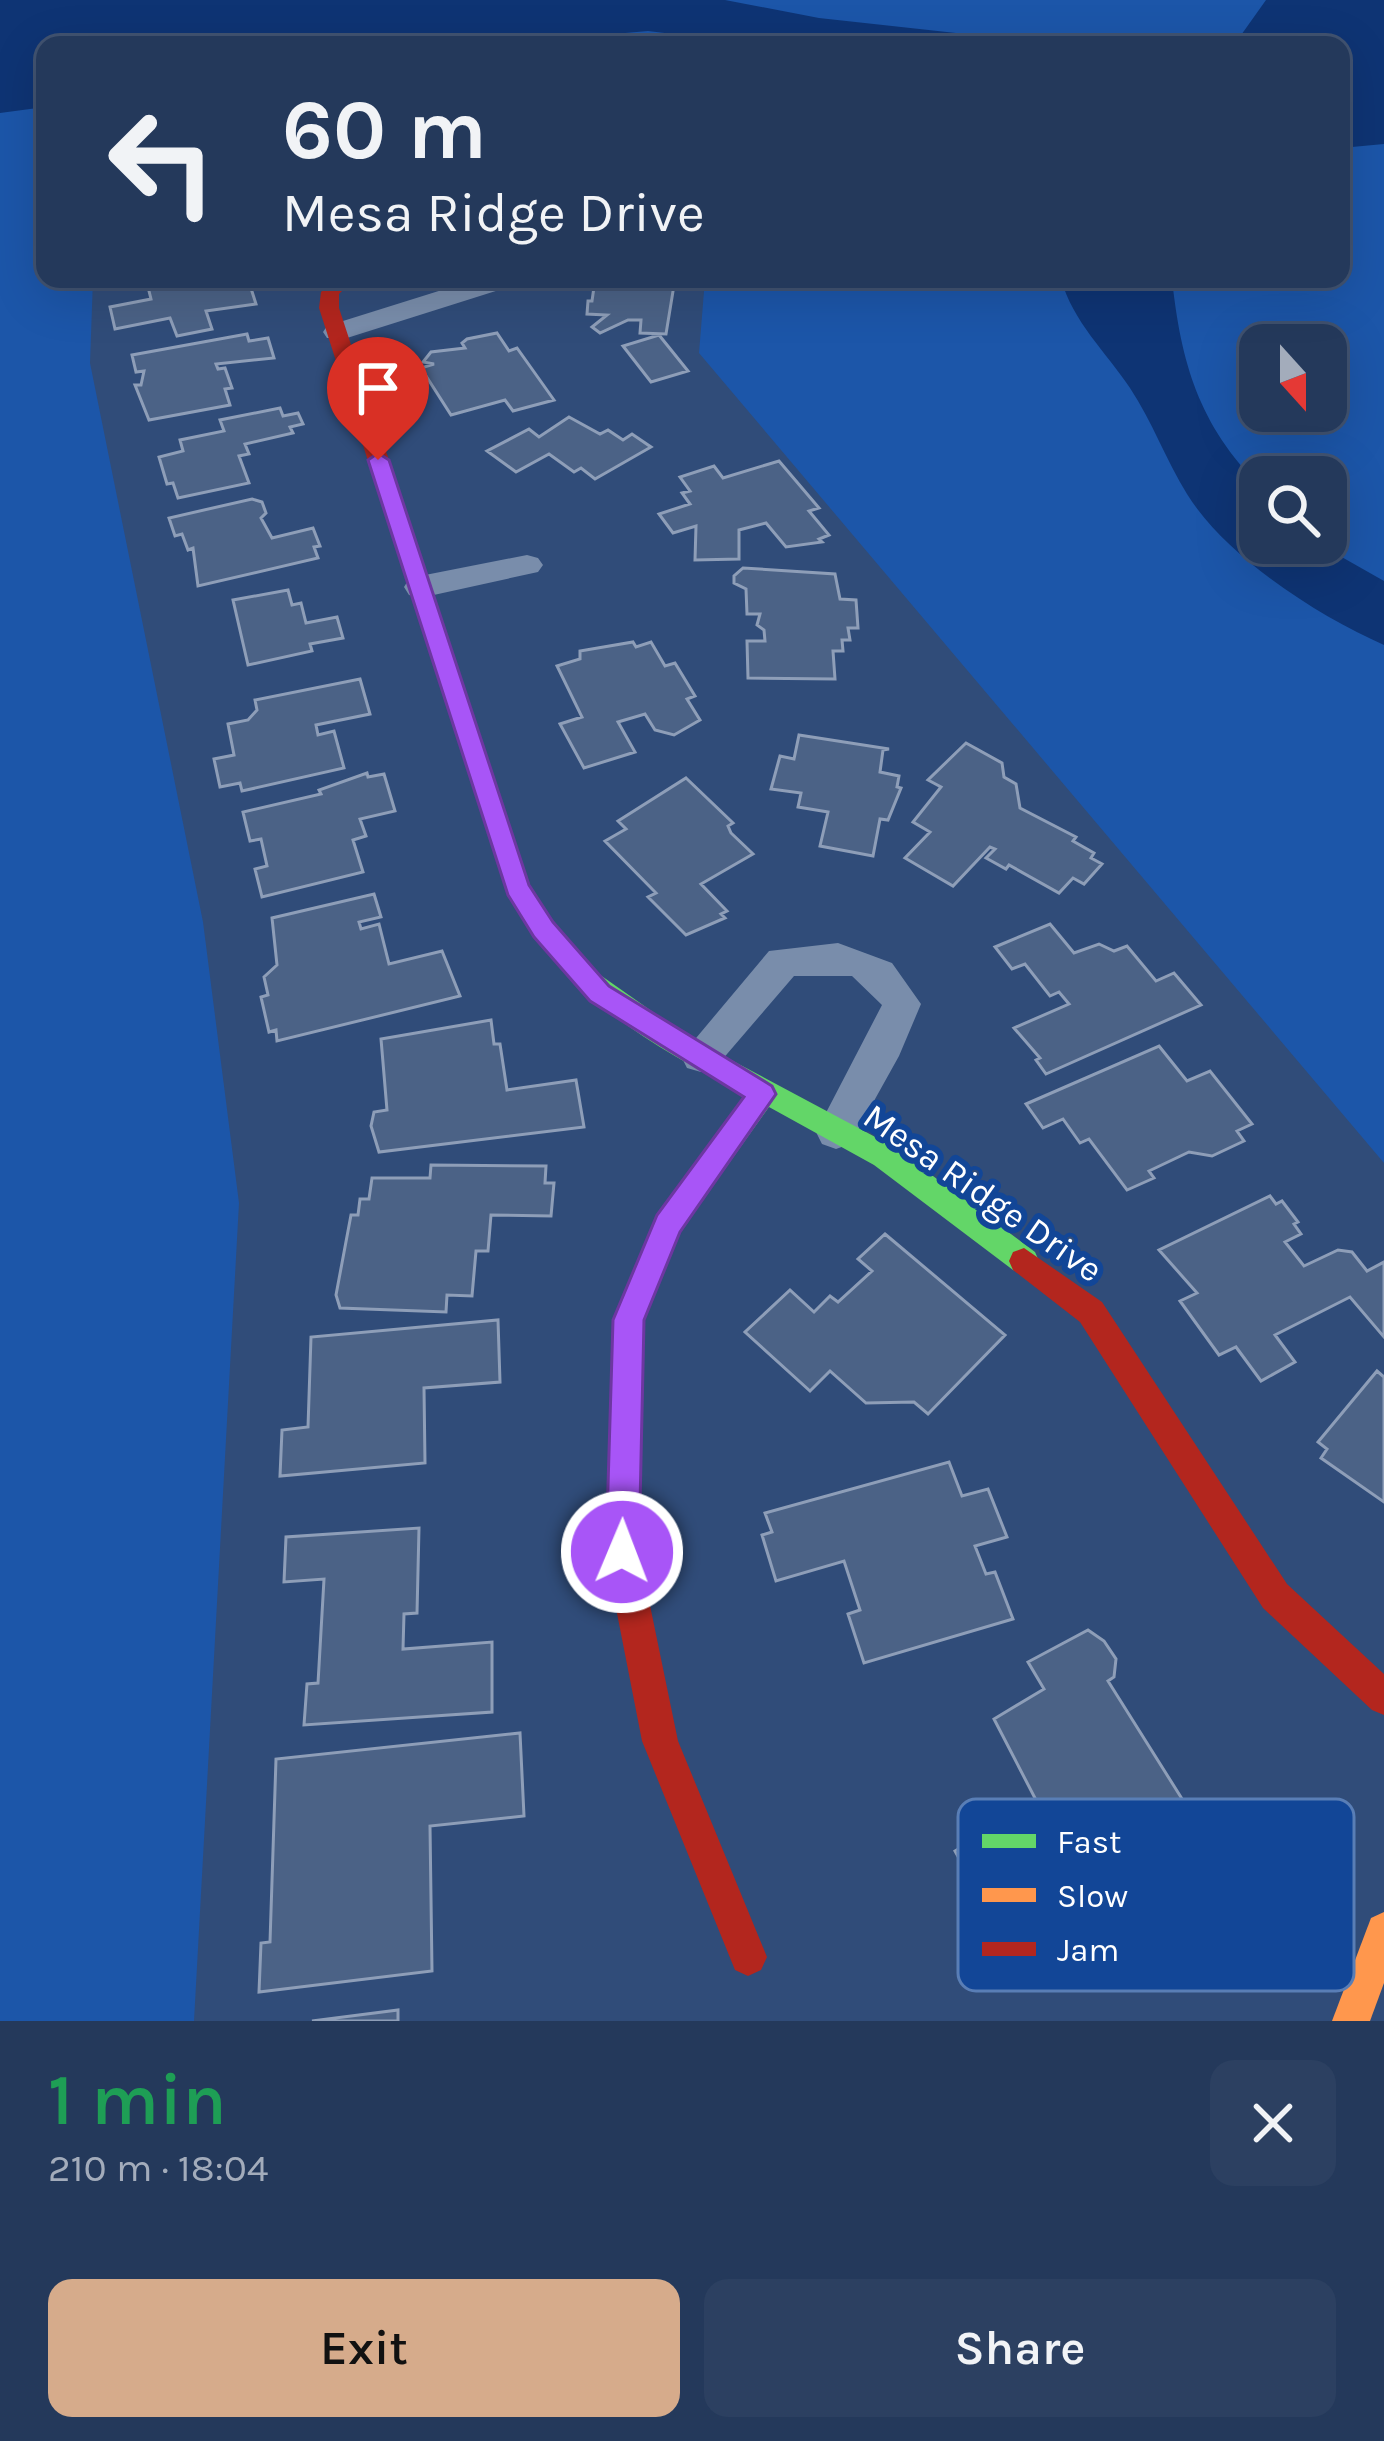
<!DOCTYPE html>
<meta charset="utf-8">
<style>
body{margin:0;font-family:Karla,sans-serif;background:#2c4061;color:#f1f3f6;height:100vh;display:flex;flex-direction:column;font-size:45px;white-space:nowrap}
*{box-sizing:border-box;margin:0}
p{font-size:39px;color:#a3acbb}
.icon{flex:none;width:66px;height:66px;fill:none;stroke:currentColor;stroke-width:2;stroke-linecap:round;stroke-linejoin:round}
.map{position:relative;height:2021px;overflow:hidden}
.panel{display:flex;flex-direction:column;background:#24395b;flex:1}
.panel>*{flex:none}
.banner{position:absolute;left:36px;top:36px;width:1314px;height:252px;border-radius:24px;box-shadow:0 12px 48px #0002,0 0 0 3px #415371;background:#24395b;color:#f1f3f6;overflow:hidden}
.needle{width:78px;rotate:159deg}
.buttons{position:absolute;left:1239px;top:324px;display:grid;gap:24px}
.buttons a{display:grid;place-items:center;width:108px;height:108px;border-radius:24px;background:#24395b;box-shadow:0 12px 48px #0002,0 0 0 3px #415371;font-size:60px}
.pin{position:absolute;display:grid;place-items:center;width:102px;height:102px;color:#fff;margin:-123px -51px;border-radius:50% 50% 50% 0;rotate:-45deg;box-shadow:0 0 12px #0007}
.pin .icon{rotate:45deg}
.me{position:absolute;width:132px;margin:-66px;rotate:1deg;stroke-linejoin:round;filter:drop-shadow(0 0 9px #0008)}
.turn{display:flex;align-items:center;gap:42px;height:252px;padding:0 48px;font-size:54px}
.turn .icon{width:156px;height:156px;stroke-width:2.5}
.turn b{display:block;font-size:84px;line-height:102px}
.round{display:grid;place-items:center;flex:none;width:126px;height:126px;border-radius:24px;background:#2c4061}
.overview{display:flex;align-items:center;justify-content:space-between;height:204px;padding:0 48px}
h1{font-size:72px;font-weight:600;line-height:90px;color:#1e9e55}
.action{display:flex;gap:24px;margin-top:auto;padding:24px 48px}
.action a{flex:1;height:138px;border-radius:24px;background:#d6ab8b;color:#111;font-size:48px;font-weight:600;line-height:138px;text-align:center}
.action a+a{background:#2c4061;color:#f1f3f6}
.map>svg:first-child{display:block}
</style>
<div class="map">
<svg width="1384" height="2021" viewBox="0 0 1384 2021">
<rect width="100%" height="100%" fill="#304c79"/>
<path fill="#1c56a9" fill-rule="evenodd" d="M 0,0 L 1384,0 L 1384,1163 L 699,353 L 705,279 L 1341,279 L 1341,45 L 45,45 L 45,279 L 93,279 L 90,363 L 203,922 L 239,1203 L 194,2021 L 0,2021 ZM 1260,345 L 1326,345 L 1326,411 L 1260,411 ZM 1260,477 L 1326,477 L 1326,543 L 1260,543 Z"/>
<path fill="#0e3474" d="M 0,0 L 725,0 L 819,18 L 965,34 L 1003,45 L 764,45 L 648,31 L 488,45 L 45,45 L 45,107 L 0,113 Z
M 1266,0 L 1384,0 L 1384,144 L 1341,148 L 1341,45 L 1234,45 Z
M 1061,279 L 1172,279 C 1181,363 1199,425 1260,486 L 1260,543 L 1317,543 L 1384,581 L 1384,645 C 1318,616 1226,557 1187,494 C 1166,460 1152,421 1130,388 C 1106,352 1073,322 1061,279 Z"/>
<path fill="#4b6286" stroke="#8e9eb8" stroke-width="3" d="M 146,279 L 221,279 L 222,283 L 248,279 L 256,304 L 206,311 L 212,329 L 177,336 L 170,318 L 115,329 L 110,307 L 151,299 Z
M 613,279 L 675,279 L 666,334 L 640,333 L 641,320 L 628,320 L 600,333 L 592,327 L 607,315 L 587,314 L 588,301 L 592,301 L 594,287 L 612,287 Z
M 497,333 L 509,351 L 517,348 L 554,400 L 513,411 L 505,400 L 451,415 L 421,368 L 434,364 L 423,362 L 431,352 L 465,348 L 462,343 L 467,339 Z
M 247,334 L 249,341 L 268,338 L 274,358 L 216,364 L 218,369 L 225,368 L 232,388 L 225,389 L 230,405 L 149,420 L 135,385 L 141,385 L 144,371 L 136,372 L 132,355 Z
M 659,335 L 688,371 L 651,382 L 623,346 Z
M 280,408 L 283,416 L 298,413 L 303,424 L 290,427 L 293,433 L 245,444 L 249,454 L 239,456 L 249,483 L 178,498 L 173,483 L 167,484 L 159,457 L 183,451 L 180,440 L 224,431 L 220,420 Z
M 569,417 L 600,434 L 608,430 L 623,440 L 632,434 L 651,447 L 595,479 L 581,468 L 574,472 L 549,454 L 516,472 L 487,451 L 529,429 L 539,437 Z
M 779,461 L 819,508 L 809,511 L 829,535 L 819,539 L 822,542 L 786,547 L 766,523 L 739,530 L 739,559 L 695,560 L 696,526 L 673,533 L 659,514 L 690,504 L 682,493 L 690,491 L 680,477 L 714,466 L 723,478 Z
M 252,499 L 262,502 L 266,513 L 261,518 L 272,538 L 313,528 L 320,546 L 314,547 L 318,558 L 198,586 L 193,548 L 188,550 L 182,534 L 175,536 L 169,518 Z
M 743,568 L 835,574 L 840,599 L 856,600 L 858,628 L 848,628 L 850,640 L 842,640 L 843,651 L 833,651 L 835,679 L 748,678 L 747,641 L 765,641 L 764,630 L 757,625 L 760,614 L 747,614 L 746,589 L 734,583 L 734,576 Z
M 288,590 L 292,605 L 301,603 L 306,623 L 337,617 L 343,638 L 310,644 L 312,651 L 248,665 L 233,600 Z
M 633,642 L 636,647 L 651,642 L 665,666 L 675,663 L 695,696 L 687,699 L 700,720 L 674,735 L 655,730 L 645,714 L 618,722 L 635,752 L 584,768 L 560,724 L 582,717 L 557,666 L 580,659 L 580,651 Z
M 360,679 L 370,714 L 316,725 L 318,735 L 334,731 L 344,768 L 242,791 L 240,783 L 220,787 L 214,759 L 234,755 L 228,724 L 248,720 L 257,710 L 255,700 Z
M 799,735 L 889,749 L 883,750 L 880,772 L 899,776 L 897,787 L 901,788 L 888,820 L 880,819 L 873,856 L 820,846 L 828,812 L 798,807 L 801,793 L 771,789 L 780,756 L 794,759 Z
M 966,743 L 1002,763 L 1004,777 L 1016,784 L 1020,808 L 1076,837 L 1073,841 L 1094,853 L 1091,858 L 1102,864 L 1084,884 L 1073,878 L 1059,893 L 1009,865 L 1006,869 L 986,858 L 995,849 L 990,847 L 953,886 L 905,858 L 930,832 L 913,822 L 941,787 L 928,780 Z
M 367,773 L 368,777 L 384,774 L 395,811 L 360,819 L 366,836 L 353,840 L 363,872 L 262,897 L 255,869 L 267,866 L 261,839 L 250,841 L 243,812 L 321,794 L 319,790 Z
M 686,778 L 733,823 L 728,826 L 731,833 L 753,854 L 701,884 L 727,911 L 721,914 L 725,918 L 686,935 L 648,897 L 656,893 L 605,841 L 626,829 L 618,821 Z
M 374,894 L 381,917 L 359,922 L 361,929 L 379,924 L 389,964 L 442,951 L 460,996 L 277,1041 L 276,1030 L 269,1032 L 261,997 L 268,995 L 264,977 L 277,965 L 272,918 Z
M 1050,924 L 1074,953 L 1099,944 L 1114,951 L 1127,946 L 1156,981 L 1174,973 L 1201,1005 L 1046,1074 L 1036,1060 L 1040,1058 L 1014,1028 L 1069,1004 L 1059,992 L 1050,996 L 1025,964 L 1012,969 L 995,947 Z
M 491,1020 L 494,1044 L 500,1044 L 507,1090 L 576,1080 L 584,1127 L 379,1152 L 371,1126 L 374,1112 L 387,1110 L 381,1039 Z
M 1159,1046 L 1187,1081 L 1210,1071 L 1252,1124 L 1237,1131 L 1244,1141 L 1212,1156 L 1189,1152 L 1149,1171 L 1154,1178 L 1127,1190 L 1089,1139 L 1080,1143 L 1063,1119 L 1043,1128 L 1026,1104 Z
M 431,1165 L 546,1166 L 545,1183 L 554,1183 L 551,1216 L 491,1215 L 488,1251 L 476,1251 L 472,1296 L 447,1295 L 446,1312 L 340,1308 L 336,1295 L 351,1215 L 358,1215 L 360,1199 L 369,1199 L 372,1178 L 430,1178 Z
M 1270,1196 L 1276,1204 L 1282,1201 L 1298,1222 L 1294,1224 L 1301,1234 L 1285,1242 L 1304,1266 L 1338,1250 L 1352,1252 L 1367,1271 L 1384,1262 L 1384,1337 L 1350,1297 L 1275,1335 L 1295,1362 L 1261,1381 L 1236,1347 L 1219,1355 L 1180,1301 L 1197,1293 L 1159,1250 Z
M 885,1234 L 1005,1335 L 928,1414 L 914,1402 L 866,1403 L 830,1371 L 810,1391 L 745,1332 L 790,1290 L 814,1312 L 830,1296 L 838,1302 L 872,1271 L 858,1259 Z
M 498,1320 L 500,1382 L 424,1388 L 425,1463 L 280,1476 L 282,1430 L 308,1427 L 311,1337 Z
M 1377,1371 L 1384,1377 L 1384,1502 L 1321,1458 L 1327,1449 L 1318,1442 Z
M 949,1462 L 962,1496 L 988,1489 L 1007,1537 L 975,1546 L 986,1574 L 995,1572 L 1013,1619 L 864,1663 L 848,1614 L 860,1610 L 844,1561 L 776,1581 L 762,1535 L 772,1532 L 765,1513 Z
M 419,1528 L 417,1613 L 404,1614 L 403,1649 L 492,1642 L 492,1712 L 304,1725 L 307,1684 L 318,1683 L 324,1579 L 284,1582 L 286,1537 Z
M 1088,1630 L 1104,1641 L 1116,1659 L 1114,1677 L 1108,1681 L 1184,1802 L 1067,1873 L 1072,1880 L 996,1925 L 955,1851 L 1037,1802 L 994,1719 L 1044,1689 L 1028,1662 Z
M 520,1733 L 524,1816 L 430,1826 L 432,1971 L 259,1992 L 261,1943 L 270,1942 L 276,1759 Z
M 398,2010 L 398,2021 L 312,2021 Z"/>
<g fill="none" stroke-linecap="round" stroke-linejoin="round">
<path fill="#798dab" fill-rule="evenodd" d="M 477,279 L 519,279 L 515,285 L 347,338 L 327,338 L 323,332 L 327,326 Z
M 527,555 L 538,558 L 543,565 L 538,572 L 420,598 L 409,595 L 404,587 L 409,579 L 420,576 Z
M 838,943 L 892,963 L 921,1004 L 899,1056 L 850,1144 L 836,1149 L 822,1144 L 816,1132 L 882,1005 L 852,976 L 794,976 L 715,1068 L 701,1072 L 687,1068 L 681,1056 L 769,951 Z"/>
<path fill="#63d668" fill-rule="evenodd" d="M 498,820 L 510,829 L 529,886 L 558,931 L 596,972 L 690,1038 L 894,1147 L 1035,1252 L 1039,1261 L 1035,1270 L 1024,1274 L 1013,1270 L 874,1165 L 769,1107 L 680,1232 L 663,1273 L 652,1277 L 641,1273 L 637,1264 L 658,1216 L 746,1095 C 619,1029 528,972 486,829 Z"/>
<path fill="#ff974d" fill-rule="evenodd" d="M 1384,1912 L 1384,1983 L 1370,2021 L 1332,2021 L 1371,1918 Z"/>
<path fill="#b3261e" fill-rule="evenodd" d="M 334,279 L 354,279 L 339,294 L 339,308 L 510,829 L 498,838 L 486,829 L 319,308 L 321,292 Z
M 1024,1248 L 1102,1302 L 1287,1584 L 1384,1674 L 1384,1715 L 1372,1710 L 1263,1608 L 1080,1322 L 1013,1270 L 1009,1261 L 1013,1252 Z
M 652,1251 L 663,1255 L 667,1264 L 643,1320 L 639,1552 L 678,1741 L 767,1957 L 761,1970 L 748,1976 L 735,1970 L 642,1741 L 605,1552 L 613,1320 L 641,1255 Z"/>
</g>
<path fill="#a855f7" stroke="#6d37a1" stroke-width="3" d="M 378,453 L 389,460 L 529,885 L 553,922 L 609,986 L 772,1086 L 776,1094 L 680,1232 L 644,1320 L 639,1552 L 634,1564 L 622,1569 L 611,1564 L 606,1552 L 613,1320 L 657,1215 L 744,1097 L 590,1001 L 534,937 L 508,895 L 368,460 Z"/>
<g text-anchor="middle" dominant-baseline="central" stroke-width="12" stroke-linejoin="round" paint-order="stroke">
<g font-size="36" fill="#fff" stroke="#124697">
<text transform="translate(983 1193) rotate(35)">Mesa Ridge Drive</text>
</g>
</g>
<rect x="958" y="1799" width="396" height="192" rx="18" fill="#124697" stroke="#597eb6" stroke-width="3"/>
<rect x="982" y="1834" width="54" height="14" fill="#63d668"/>
<rect x="982" y="1888" width="54" height="14" fill="#ff974d"/>
<rect x="982" y="1942" width="54" height="14" fill="#b3261e"/>
<g font-size="33" fill="#fff">
<text x="1057" y="1853">Fast</text>
<text x="1057" y="1907">Slow</text>
<text x="1057" y="1961">Jam</text>
</g>
</svg>
<div class="buttons">
<a><svg class="needle" viewBox="-14 -14 28 28"><path d="M0-13l5 13h-10z" fill="#e53935"/><path d="M0 13l5-13h-10z" fill="#a3acbb"/></svg></a>
<a><svg class="icon" aria-label="search" viewBox="0 0 24 24"><circle cx="10" cy="10" r="6"/><path d="M15 15l6 6"/></svg></a>
</div>
<div class="pin" style="left:378px;top:460px;background:#d93025"><svg class="icon" aria-label="arrive" viewBox="0 0 24 24"><path d="M6 21V4h12l-3 4 3 4H6"/></svg></div>
<svg class="me" style="left:622px;top:1552px" viewBox="-20 -20 40 40"><circle r="17" fill="#a855f7" stroke="#fff" stroke-width="3"/><path d="M0-11L8 9 0 5-8 9z" fill="#fff"/></svg>
<div class="banner">
<div class="turn"><svg class="icon" aria-label="left" viewBox="0 0 24 24"><path d="M17 20v-9H6M10 6l-5 5 5 5"/></svg><div><b>60 m</b>Mesa Ridge Drive</div></div>
</div>
</div>
<section class="panel">
<div class="overview"><div><h1>1 min</h1><p>210 m · 18:04</p></div><a class="round"><svg class="icon" aria-label="close" viewBox="0 0 24 24"><path d="M6 6l12 12M18 6L6 18"/></svg></a></div>
<div class="action"><a>Exit</a><a>Share</a></div>
</section>
